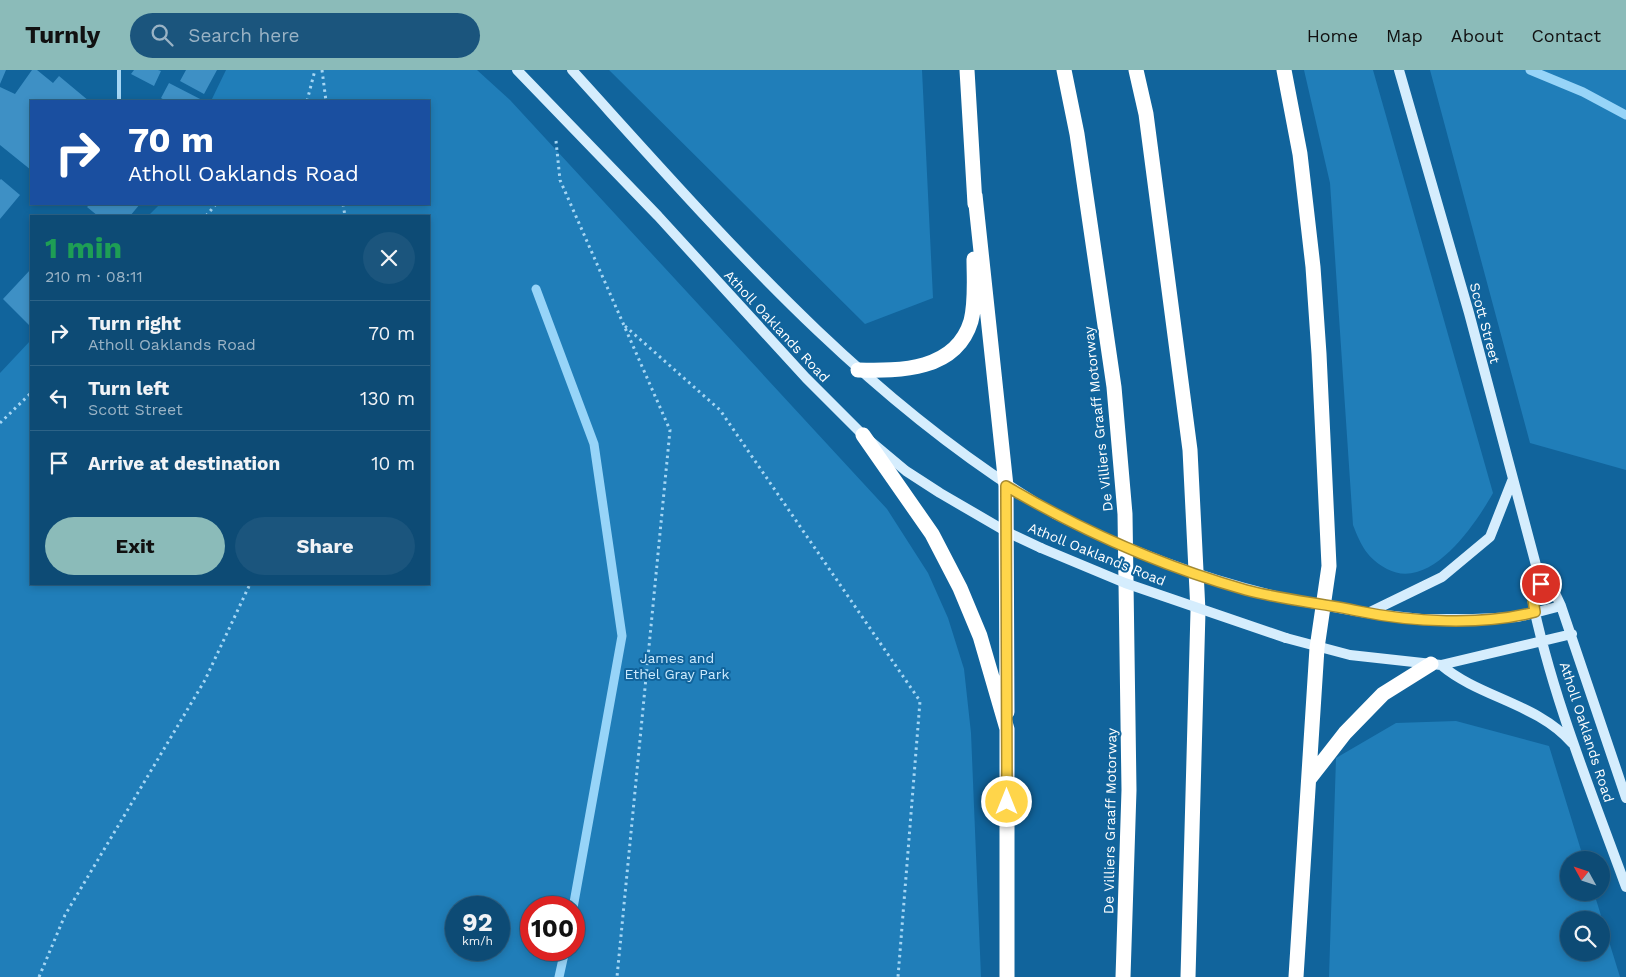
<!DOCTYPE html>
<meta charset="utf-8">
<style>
body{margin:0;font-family:"Work Sans",sans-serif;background:#1b557d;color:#f1f3f6;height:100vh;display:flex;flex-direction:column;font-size:19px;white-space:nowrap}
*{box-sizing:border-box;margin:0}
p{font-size:16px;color:#9ab3c5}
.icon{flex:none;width:28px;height:28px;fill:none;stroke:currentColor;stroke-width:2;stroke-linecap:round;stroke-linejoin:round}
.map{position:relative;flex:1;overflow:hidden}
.sheet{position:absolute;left:30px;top:145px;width:400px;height:370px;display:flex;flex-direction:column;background:#0d4b75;border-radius:0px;box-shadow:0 2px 8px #0003,0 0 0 1px #2d6387}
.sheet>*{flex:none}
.hud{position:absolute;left:30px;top:30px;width:400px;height:105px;border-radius:0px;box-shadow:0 2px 8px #0003,0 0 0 1px #2d6387;background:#1a4fa0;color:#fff;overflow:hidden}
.needle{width:32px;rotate:310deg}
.buttons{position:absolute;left:1560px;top:781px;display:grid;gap:10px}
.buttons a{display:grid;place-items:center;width:50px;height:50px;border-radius:50%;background:#0d4b75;box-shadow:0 2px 8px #0003,0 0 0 1px #2d6387;font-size:25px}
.speed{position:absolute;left:445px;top:826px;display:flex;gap:10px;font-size:25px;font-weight:700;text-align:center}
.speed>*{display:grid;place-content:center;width:65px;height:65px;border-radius:50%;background:#0d4b75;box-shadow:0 2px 8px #0003,0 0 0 1px #2d6387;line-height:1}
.speed small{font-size:12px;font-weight:400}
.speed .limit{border:8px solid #d22;background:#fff;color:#111}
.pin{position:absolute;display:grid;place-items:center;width:42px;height:42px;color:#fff;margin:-21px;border:2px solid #fff;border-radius:50%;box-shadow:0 1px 5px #0007}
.me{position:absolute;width:55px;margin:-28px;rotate:0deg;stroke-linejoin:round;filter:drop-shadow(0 0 4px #0008)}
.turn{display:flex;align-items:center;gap:18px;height:105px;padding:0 15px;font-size:22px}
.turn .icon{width:65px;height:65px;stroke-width:2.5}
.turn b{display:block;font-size:35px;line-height:42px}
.round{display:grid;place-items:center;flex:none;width:52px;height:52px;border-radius:26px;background:#1b557d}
.head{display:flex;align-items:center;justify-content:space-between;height:85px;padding:0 15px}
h1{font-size:30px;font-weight:700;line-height:38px;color:#1e9e55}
.button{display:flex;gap:10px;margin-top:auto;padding:10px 15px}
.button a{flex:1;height:58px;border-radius:30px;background:#8bbbb9;color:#111;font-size:20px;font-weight:700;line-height:58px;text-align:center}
.button a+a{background:#1b557d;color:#f1f3f6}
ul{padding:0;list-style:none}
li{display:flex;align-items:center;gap:15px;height:65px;padding:0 15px;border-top:1px solid #2d6387}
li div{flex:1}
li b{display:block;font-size:19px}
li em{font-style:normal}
header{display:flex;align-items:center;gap:30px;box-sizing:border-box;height:70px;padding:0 25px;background:#8bbbb9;color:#111}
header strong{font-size:24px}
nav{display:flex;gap:28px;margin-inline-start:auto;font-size:18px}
.search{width:350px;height:45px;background:#1b557d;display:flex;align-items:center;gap:12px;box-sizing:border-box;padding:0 18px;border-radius:28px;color:#9ab3c5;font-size:19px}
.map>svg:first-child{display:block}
</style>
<header>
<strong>Turnly</strong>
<div class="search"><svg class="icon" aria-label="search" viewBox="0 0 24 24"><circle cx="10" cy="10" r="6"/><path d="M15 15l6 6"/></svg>Search here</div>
<nav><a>Home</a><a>Map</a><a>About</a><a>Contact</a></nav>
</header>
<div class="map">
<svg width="1626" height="907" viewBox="0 0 1626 907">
<rect width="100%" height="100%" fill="#11649c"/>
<path fill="#207eb9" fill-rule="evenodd" d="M 226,0 L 477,0 L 510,30 L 887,439 L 928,503 L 948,548 L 964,599 L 971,663 L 981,907 L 0,907 L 0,303 L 31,270 L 31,514 L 429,514 L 429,146 L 148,146 L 160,134 L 429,134 L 429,31 L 211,31 ZM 456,838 L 499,838 L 499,880 L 456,880 ZM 531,838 L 574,838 L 574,880 L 531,880 Z
M 609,0 L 922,0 L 933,228 L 865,254 Z
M 1304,0 L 1373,0 L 1493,423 C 1475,455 1430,522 1387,499 C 1368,489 1361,476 1353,455 L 1330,113 Z
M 1430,0 L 1626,0 L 1626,400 L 1530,373 Z
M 1456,651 L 1549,676 L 1584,790 L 1569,790 L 1569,822 L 1594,823 L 1620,907 L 1329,907 L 1336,688 L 1396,653 ZM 1569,850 L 1601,850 L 1601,882 L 1569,882 Z"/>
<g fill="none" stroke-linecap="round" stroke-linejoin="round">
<path stroke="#97d4f8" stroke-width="9" d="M 1530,0 L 1583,22 L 1626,45
M 536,219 L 594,374 L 622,566 L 573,838
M 559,907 L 565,880"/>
</g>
<path fill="#3e90c5" d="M 0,0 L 6,0 L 0,14 Z
M 32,0 L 37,0 L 53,13 L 59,6 L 89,31 L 31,31 L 31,100 L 0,75 L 0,17 L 15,24 Z
M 134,0 L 158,0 L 161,1 L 154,16 L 131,4 Z
M 186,0 L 217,0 L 204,24 L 180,11 Z
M 169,13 L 204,31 L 166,31 L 161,28 Z
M 1,109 L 20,125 L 0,149 L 0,110 Z
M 90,134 L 140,134 L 130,146 L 98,146 L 87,137 Z
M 31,199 L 31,257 L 3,229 Z"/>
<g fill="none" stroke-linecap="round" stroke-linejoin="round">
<path stroke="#a5d6f4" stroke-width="3" stroke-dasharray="2.5 4" stroke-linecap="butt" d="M 322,0 L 326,31
M 307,31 L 315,0
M 556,71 L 560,110 L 670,360 L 617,907
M 343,134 L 345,146
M 206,146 L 216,134
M 625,256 L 720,340 L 920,631 L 898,907
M 0,353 L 31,323
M 39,907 L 65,845 L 205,610 L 250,514"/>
<path stroke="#a5d6f4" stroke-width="4" d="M 119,31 L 119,0"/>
<path stroke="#d5edfd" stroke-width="10" d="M 517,0 L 658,146 L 806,308 L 863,365 L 906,401 L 940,423 L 1007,462 L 1041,478
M 572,0 C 719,162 864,332 1055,444
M 1399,0 L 1469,243 L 1541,514
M 1541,514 L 1531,524 C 1551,624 1591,721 1626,817
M 1541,514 L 1553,519 L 1561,536 L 1626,728
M 1289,529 L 1367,543 L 1421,549 L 1473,549 L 1518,547 L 1561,536
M 1368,543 L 1442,507 L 1490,467 L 1512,411
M 1286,568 L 1350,585 L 1441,595 L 1572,564
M 1441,595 C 1480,628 1537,633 1572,673"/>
<path stroke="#fff" stroke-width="15" d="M 967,0 L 975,134
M 1064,0 L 1077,64 L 1114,317 L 1125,444 L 1129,720 L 1123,907
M 1136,0 L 1146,44 L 1190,380 L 1198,541 L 1188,907
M 1284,0 L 1300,84 L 1313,197 L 1319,284 L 1329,496 L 1317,578 L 1296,907
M 975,125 L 1006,416 L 1007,642
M 858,300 C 900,301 956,301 971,251 C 976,231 974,209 974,189
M 863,365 L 932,464 L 960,518 L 980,566 L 1007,659 L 1007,907
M 1310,708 L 1345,663 L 1383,624 L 1431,594"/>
<path stroke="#d5edfd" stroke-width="10" d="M 1055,444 C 1130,482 1207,511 1289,529
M 1041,478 L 1125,513 L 1286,568"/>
</g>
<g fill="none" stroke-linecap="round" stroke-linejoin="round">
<defs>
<path id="route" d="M 1007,732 L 1006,416 C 1082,461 1161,496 1246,520 C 1283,530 1321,533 1358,541 C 1410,552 1483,556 1535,542 L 1532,524 L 1541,514"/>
</defs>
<use href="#route" stroke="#a68a30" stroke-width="12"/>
<use href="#route" stroke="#ffd54a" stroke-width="9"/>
</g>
<g text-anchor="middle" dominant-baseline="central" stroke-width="4" stroke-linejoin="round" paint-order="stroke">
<g font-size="14" fill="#fff" stroke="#11649c">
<text transform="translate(1485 253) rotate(75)">Scott Street</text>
<text transform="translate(777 256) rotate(47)">Atholl Oaklands Road</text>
<text transform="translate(1098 349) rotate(-96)">De Villiers Graaff Motorway</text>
<text transform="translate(1097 484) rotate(22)">Atholl Oaklands Road</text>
<text transform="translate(1587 662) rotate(72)">Atholl Oaklands Road</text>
<text transform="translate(1110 751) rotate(-89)">De Villiers Graaff Motorway</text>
</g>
<g font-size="14" fill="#ceebfe" stroke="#11649c">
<text x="677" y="588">James and<tspan x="677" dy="16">Ethel Gray Park</tspan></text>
</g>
</g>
</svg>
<div class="buttons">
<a><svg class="needle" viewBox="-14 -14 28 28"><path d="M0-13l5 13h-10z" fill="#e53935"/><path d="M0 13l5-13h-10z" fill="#9ab3c5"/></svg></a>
<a><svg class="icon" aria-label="search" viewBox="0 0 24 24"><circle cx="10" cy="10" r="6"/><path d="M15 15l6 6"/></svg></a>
</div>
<div class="speed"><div>92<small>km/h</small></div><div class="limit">100</div></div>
<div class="pin" style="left:1541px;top:514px;background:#d93025"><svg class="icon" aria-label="arrive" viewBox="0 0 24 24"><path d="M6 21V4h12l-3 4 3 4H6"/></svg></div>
<svg class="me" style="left:1007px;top:732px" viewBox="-20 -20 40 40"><circle r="17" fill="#ffd54a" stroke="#fff" stroke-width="3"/><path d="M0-11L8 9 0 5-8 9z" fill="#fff"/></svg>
<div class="hud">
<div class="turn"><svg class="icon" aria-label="right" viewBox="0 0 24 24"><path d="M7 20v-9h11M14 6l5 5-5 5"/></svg><div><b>70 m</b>Atholl Oaklands Road</div></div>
</div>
<section class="sheet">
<div class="head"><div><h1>1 min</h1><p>210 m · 08:11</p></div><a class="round"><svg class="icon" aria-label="close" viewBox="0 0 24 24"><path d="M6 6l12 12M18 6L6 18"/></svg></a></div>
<ul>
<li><svg class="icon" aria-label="right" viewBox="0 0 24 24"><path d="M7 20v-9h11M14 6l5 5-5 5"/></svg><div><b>Turn right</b><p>Atholl Oaklands Road</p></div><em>70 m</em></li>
<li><svg class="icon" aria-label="left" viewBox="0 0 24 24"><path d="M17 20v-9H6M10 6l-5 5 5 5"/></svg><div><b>Turn left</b><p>Scott Street</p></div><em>130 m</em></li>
<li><svg class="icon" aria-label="arrive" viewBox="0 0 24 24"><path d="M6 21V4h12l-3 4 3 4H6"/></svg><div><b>Arrive at destination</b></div><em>10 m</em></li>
</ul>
<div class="button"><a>Exit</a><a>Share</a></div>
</section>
</div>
